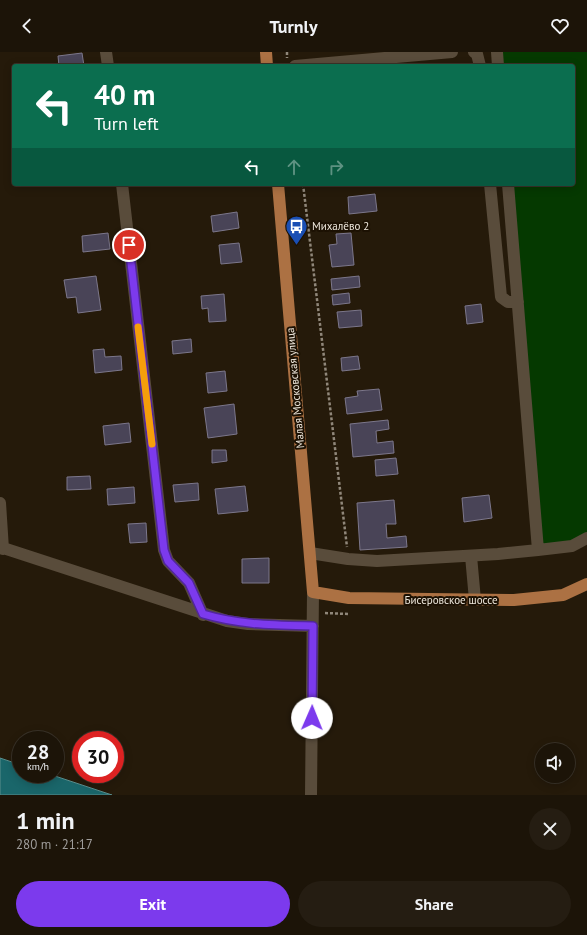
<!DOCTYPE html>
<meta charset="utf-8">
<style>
body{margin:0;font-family:"PT Sans",sans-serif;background:#251d12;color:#f1f3f6;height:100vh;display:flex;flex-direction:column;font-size:15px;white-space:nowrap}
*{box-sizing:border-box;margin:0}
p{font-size:13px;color:#a09e9c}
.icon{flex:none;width:22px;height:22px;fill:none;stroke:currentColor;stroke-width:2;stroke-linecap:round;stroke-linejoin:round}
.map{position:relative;height:743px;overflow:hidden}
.sheet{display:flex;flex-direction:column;background:#1c1408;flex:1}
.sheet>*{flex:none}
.banner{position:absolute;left:12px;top:12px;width:563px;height:122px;border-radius:4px;box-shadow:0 2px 10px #0003,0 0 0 1px #3a3329;background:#0b6e4f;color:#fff;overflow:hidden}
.fabs{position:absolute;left:535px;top:691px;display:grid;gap:8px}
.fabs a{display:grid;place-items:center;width:40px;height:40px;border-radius:50%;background:#1c1408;box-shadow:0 2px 10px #0003,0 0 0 1px #3a3329;font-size:20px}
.speed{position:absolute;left:12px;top:679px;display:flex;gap:8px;font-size:20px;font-weight:700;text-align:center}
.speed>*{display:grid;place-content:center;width:52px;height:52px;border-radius:50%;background:#1c1408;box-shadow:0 2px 10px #0003,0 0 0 1px #3a3329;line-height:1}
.speed small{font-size:10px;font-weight:400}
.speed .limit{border:6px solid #d22;background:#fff;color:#111}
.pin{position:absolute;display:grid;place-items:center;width:34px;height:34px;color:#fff;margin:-17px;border:2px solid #fff;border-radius:50%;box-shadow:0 1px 4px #0007}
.me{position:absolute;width:44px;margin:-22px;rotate:1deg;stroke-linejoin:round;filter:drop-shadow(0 0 3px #0008)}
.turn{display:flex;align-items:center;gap:14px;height:84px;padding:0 16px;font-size:18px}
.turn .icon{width:52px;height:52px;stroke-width:2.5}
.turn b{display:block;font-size:28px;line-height:34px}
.lanes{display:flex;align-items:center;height:38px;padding:0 16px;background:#0003;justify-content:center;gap:20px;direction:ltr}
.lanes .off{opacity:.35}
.round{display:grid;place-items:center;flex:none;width:42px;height:42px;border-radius:21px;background:#251d12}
.overview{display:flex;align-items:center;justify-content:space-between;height:68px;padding:0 16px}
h1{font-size:24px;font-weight:700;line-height:30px}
.action{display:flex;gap:8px;margin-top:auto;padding:8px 16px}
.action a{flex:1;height:46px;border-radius:24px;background:#7c3aed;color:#fff;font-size:16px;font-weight:700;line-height:46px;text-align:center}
.action a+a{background:#251d12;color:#f1f3f6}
header{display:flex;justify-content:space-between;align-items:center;height:52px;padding:0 16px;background:#1c1408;font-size:18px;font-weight:700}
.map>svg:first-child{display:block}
</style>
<header><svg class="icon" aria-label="back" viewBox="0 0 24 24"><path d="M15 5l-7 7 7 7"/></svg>Turnly<svg class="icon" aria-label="heart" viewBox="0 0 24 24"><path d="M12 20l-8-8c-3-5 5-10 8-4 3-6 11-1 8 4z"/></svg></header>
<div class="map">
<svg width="587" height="743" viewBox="0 0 587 743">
<rect width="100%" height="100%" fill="#251a0a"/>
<path fill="#053900" d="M 497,0 L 587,0 L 587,486 L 538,498 L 508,132 L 573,132 L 573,14 L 498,14 Z"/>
<path fill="#1a666a" stroke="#5a8d8c" d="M 0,706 L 21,713 L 21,722 L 49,722 L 112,743 L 0,743 Z"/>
<path fill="#494457" stroke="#7c778b" d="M 82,1 L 84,14 L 59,14 L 58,4 Z
M 375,142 L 377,159 L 349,162 L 348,145 Z
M 237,160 L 239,176 L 213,180 L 211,164 Z
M 108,181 L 110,197 L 83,200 L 82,184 Z
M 351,181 L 354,213 L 332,215 L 329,193 L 337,192 L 336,182 Z
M 239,191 L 242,210 L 221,212 L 219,193 Z
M 96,224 L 101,258 L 78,261 L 76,245 L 67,246 L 64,228 Z
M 359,224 L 360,235 L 332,238 L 331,227 Z
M 349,241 L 350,251 L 333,253 L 332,243 Z
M 224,242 L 226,269 L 209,270 L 208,256 L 202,257 L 201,244 Z
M 481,252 L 483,270 L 467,272 L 465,254 Z
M 361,258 L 362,274 L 339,276 L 337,260 Z
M 191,287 L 192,300 L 173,302 L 172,289 Z
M 104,297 L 105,305 L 121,304 L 122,318 L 95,321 L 93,298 Z
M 358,304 L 360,317 L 342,319 L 341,306 Z
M 225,319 L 227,339 L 208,341 L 206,321 Z
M 379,337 L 382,358 L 347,362 L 345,346 L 358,344 L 357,339 Z
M 234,352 L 237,382 L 208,386 L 204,356 Z
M 388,368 L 389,377 L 376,379 L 377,391 L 393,389 L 394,401 L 353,405 L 350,372 Z
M 129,371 L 131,390 L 105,393 L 103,374 Z
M 212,398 L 226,398 L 227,409 L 212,411 Z
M 396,406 L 398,422 L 376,424 L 375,408 Z
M 90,424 L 91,437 L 67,438 L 67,425 Z
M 198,431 L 199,448 L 175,450 L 173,433 Z
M 245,434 L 248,459 L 218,462 L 215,437 Z
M 134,435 L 135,451 L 108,453 L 107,437 Z
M 489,443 L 492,466 L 464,470 L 462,446 Z
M 394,448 L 396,472 L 386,472 L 387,486 L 406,484 L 407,495 L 360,498 L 357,451 Z
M 146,471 L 147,490 L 130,491 L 128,472 Z
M 269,506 L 269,531 L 242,531 L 242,507 Z"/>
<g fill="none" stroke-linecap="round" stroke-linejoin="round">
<path stroke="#90877a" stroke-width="2.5" stroke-dasharray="3 2" stroke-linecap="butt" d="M 287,0 L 287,6
M 303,132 L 347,495
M 325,561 L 348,562"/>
<path stroke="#594c3b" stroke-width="12" d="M 106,0 L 108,14
M 474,0 L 477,2 L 480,14
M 497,0 L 498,14
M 295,14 L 452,0
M 122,132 L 164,498 L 168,509 L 189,531 L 203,563
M 490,132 L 501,245 L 508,250 L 518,250
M 508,132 L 538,498
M 0,451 L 3,497
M 0,495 L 227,569 L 248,572 L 313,574
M 310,501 L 348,507 L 377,509 L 498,502 L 538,498 L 572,494 L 587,486
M 471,504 L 475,548
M 311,743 L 313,540"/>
<path stroke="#ac7143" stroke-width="12" d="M 266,0 L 267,14
M 278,132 L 313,540 L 349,546 L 514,548 L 563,543 L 587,532"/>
</g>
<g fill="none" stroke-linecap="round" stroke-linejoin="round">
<defs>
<path id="route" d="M 129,193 L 164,498 L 168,509 L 189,531 L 203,562 C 240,573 274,573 313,574 L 312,666"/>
</defs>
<use href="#route" stroke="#51269a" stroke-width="10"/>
<use href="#route" stroke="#7c3aed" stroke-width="7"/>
<path stroke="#f59e0b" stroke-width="7" d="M 138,275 L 152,392"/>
</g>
<defs>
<symbol id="bus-pin" viewBox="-11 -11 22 30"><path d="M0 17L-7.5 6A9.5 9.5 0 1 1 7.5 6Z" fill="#1a4fb4" stroke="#1c1103"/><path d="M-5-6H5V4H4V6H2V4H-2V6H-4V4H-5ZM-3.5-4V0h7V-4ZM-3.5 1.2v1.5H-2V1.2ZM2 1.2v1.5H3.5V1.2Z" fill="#fff"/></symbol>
</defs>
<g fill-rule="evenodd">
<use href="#bus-pin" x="284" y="162" width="25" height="34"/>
</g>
<g text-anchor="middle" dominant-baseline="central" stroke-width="4" stroke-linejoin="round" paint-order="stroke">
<g font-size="11" fill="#eee7dc" stroke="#1c1103" text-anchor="start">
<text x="312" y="174">Михалёво 2</text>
</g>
<g font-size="11" fill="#eee7dc" stroke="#1c1103">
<text transform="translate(295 336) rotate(-95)">Малая Московская улица</text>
<text x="451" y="548">Бисеровское шоссе</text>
</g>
</g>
</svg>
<div class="fabs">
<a><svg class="icon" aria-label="sound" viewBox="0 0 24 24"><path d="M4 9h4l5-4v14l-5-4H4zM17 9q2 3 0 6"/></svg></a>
</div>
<div class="speed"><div>28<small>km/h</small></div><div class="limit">30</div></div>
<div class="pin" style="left:129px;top:193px;background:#d93025"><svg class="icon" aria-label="arrive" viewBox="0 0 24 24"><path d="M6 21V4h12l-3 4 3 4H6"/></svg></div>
<svg class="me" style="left:312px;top:666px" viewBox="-20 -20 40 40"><circle r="19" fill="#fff"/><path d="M0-13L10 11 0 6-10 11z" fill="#7c3aed"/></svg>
<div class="banner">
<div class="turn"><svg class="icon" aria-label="left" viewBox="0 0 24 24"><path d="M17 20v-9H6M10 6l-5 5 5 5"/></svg><div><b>40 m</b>Turn left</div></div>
<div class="lanes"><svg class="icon" aria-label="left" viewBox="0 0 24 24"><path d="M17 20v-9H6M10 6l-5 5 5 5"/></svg><svg class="icon off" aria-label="ahead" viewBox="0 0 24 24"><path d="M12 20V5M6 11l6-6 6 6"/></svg><svg class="icon off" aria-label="right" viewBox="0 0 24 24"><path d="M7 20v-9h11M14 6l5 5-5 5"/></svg></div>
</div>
</div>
<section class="sheet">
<div class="overview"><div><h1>1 min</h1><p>280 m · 21:17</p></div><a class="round"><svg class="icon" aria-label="close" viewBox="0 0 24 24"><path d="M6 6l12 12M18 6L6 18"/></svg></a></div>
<div class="action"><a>Exit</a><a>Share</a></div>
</section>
